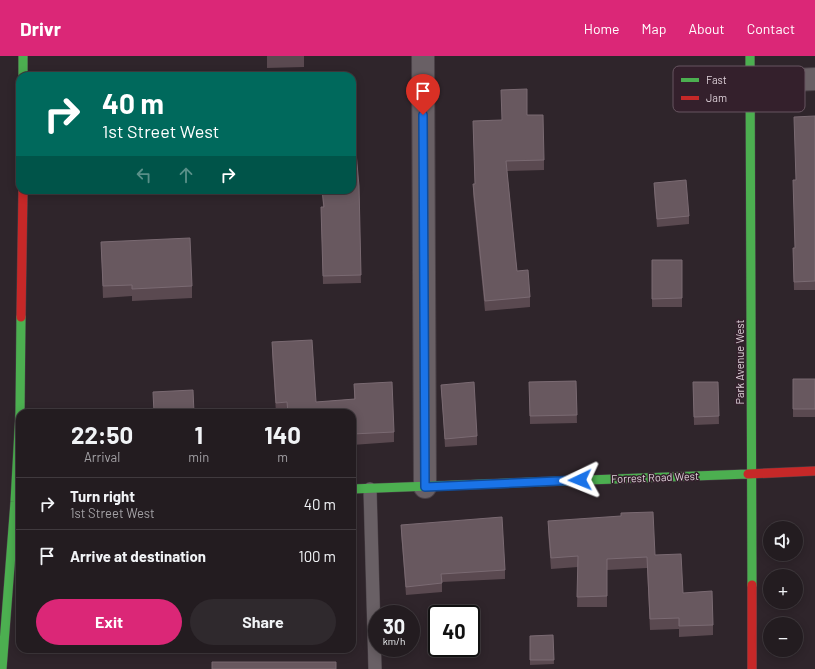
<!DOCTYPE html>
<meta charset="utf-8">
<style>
body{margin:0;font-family:Barlow,sans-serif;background:#2f292d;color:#f1f3f6;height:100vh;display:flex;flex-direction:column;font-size:15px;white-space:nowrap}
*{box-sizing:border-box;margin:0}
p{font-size:13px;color:#a3a1a5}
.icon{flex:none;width:22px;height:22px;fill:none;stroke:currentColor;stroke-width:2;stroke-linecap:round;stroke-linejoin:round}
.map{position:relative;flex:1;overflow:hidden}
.sheet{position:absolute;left:16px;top:353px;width:340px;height:244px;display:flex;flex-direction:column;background:#231c20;border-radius:12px;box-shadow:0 2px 10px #0003,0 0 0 1px #403a3e}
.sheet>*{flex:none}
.banner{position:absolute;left:16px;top:16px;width:340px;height:122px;border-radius:12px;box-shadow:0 2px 10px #0003,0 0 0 1px #403a3e;background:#00695c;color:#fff;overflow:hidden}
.fabs{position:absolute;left:763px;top:465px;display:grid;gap:8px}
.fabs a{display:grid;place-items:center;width:40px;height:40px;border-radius:50%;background:#231c20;box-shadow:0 2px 10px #0003,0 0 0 1px #403a3e;font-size:20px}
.speed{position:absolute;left:368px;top:549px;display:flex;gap:8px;font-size:20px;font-weight:700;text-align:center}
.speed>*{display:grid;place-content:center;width:52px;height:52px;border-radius:50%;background:#231c20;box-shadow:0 2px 10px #0003,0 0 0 1px #403a3e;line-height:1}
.speed small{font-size:10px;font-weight:400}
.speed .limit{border:2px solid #111;border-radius:6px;background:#fff;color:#111}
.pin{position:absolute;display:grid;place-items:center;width:34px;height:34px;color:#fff;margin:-41px -17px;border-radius:50% 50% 50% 0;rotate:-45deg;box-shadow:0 0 4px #0007}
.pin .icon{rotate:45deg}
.me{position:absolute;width:44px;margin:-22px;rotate:268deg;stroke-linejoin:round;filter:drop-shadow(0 0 3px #0008)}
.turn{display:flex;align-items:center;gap:14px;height:84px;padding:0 20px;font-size:18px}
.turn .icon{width:52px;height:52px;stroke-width:2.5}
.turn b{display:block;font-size:28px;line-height:34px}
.lanes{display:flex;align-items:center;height:38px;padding:0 20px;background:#0003;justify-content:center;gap:20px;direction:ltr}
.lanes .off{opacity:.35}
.eta{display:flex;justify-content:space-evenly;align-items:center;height:68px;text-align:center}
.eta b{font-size:24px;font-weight:700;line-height:28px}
.button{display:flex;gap:8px;margin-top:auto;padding:8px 20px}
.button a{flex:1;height:46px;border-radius:24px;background:#db2777;color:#fff;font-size:16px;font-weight:700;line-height:46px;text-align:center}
.button a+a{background:#2f292d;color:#f1f3f6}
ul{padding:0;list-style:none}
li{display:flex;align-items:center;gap:12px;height:52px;padding:0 20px;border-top:1px solid #403a3e}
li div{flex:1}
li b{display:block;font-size:15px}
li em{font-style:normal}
header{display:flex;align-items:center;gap:24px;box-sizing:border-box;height:56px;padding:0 20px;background:#db2777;color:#fff}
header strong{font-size:19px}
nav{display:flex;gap:22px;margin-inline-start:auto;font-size:14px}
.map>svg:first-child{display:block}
</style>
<header>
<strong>Drivr</strong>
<nav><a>Home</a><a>Map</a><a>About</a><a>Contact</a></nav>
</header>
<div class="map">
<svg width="815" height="613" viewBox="0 0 815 613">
<rect width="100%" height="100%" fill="#2f252b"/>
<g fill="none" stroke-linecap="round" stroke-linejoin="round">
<defs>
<path id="lane" d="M 370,433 L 375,613"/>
<path id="street" d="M 423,0 L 425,431
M 750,26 L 815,23"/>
<path id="fast" d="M 23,0 L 23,20
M 750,0 L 752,529
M 352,433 L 748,418
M 2,613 L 15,446 L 20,356 L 21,261"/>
<path id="jam" d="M 21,261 L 23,134
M 748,418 L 815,415
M 752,529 L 752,613"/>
</defs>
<use href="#lane" stroke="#4a4147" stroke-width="14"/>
<use href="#street" stroke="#4a4147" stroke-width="24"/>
<use href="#fast" stroke="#4a4147" stroke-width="10"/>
<use href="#jam" stroke="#4a4147" stroke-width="10"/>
<use href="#lane" stroke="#696065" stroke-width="13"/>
<use href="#street" stroke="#696065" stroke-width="22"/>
<use href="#fast" stroke="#4caf50" stroke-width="9"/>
<use href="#jam" stroke="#c62828" stroke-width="9"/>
</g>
<path fill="#5a4950" d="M 267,0 L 304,0 L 304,11 L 267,12 Z
M 527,59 L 544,104 L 544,114 L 507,115 L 517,215 L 530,241 L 530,251 L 485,255 L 473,138 L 473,128 L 475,128 L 473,65 L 501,64 Z
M 815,60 L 815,234 L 794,234 L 793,192 L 795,192 L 796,124 Z
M 654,127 L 689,160 L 689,168 L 657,171 L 654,135 Z
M 359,130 L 361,227 L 323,228 L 321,151 L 323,151 L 322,134 L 352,134 Z
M 96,134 L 157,134 L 97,138 Z
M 101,186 L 192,230 L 192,242 L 132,245 L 132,240 L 103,242 Z
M 652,204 L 682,242 L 682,251 L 652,251 Z
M 272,286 L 316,346 L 354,343 L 354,328 L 394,376 L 394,386 L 352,389 L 352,357 L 287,357 L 287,356 L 276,357 L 272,297 Z
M 793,323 L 815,323 L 815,361 L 793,361 Z
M 576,325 L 577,367 L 530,368 L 529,326 Z
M 693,326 L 718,326 L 719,368 L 694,369 Z
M 441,329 L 477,380 L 477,389 L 445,391 Z
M 548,465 L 655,499 L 683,537 L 713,569 L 713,579 L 679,581 L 679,573 L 650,574 L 647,512 L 607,514 L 607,551 L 577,551 L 578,511 L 551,513 L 548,476 Z
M 401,469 L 505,514 L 505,523 L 442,526 L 442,536 L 406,539 L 401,477 Z
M 553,579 L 554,608 L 530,609 L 530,580 Z"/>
<path fill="#68585f" stroke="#7a6a72" d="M 527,33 L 527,59 L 543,59 L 544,104 L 506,105 L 517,215 L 528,214 L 530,241 L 485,245 L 473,128 L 475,128 L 473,65 L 502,64 L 501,34 Z
M 815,60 L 815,225 L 794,226 L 793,192 L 795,192 L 793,124 L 796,124 L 794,61 Z
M 352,85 L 355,85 L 359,130 L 361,219 L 323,220 L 321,151 L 324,151 L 322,134 L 352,134 Z
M 686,124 L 689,160 L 657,163 L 654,127 Z
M 190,182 L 192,230 L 132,233 L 132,229 L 103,230 L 101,186 Z
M 652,204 L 682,204 L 682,242 L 652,243 Z
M 312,284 L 316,346 L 355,343 L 354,328 L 392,326 L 394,376 L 352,378 L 352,357 L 288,357 L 287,346 L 276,347 L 272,286 Z
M 793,323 L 815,323 L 815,353 L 793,353 Z
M 576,325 L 577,359 L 530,360 L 529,326 Z
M 474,326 L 477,380 L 445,383 L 441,329 Z
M 693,326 L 718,326 L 719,360 L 694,361 Z
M 193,334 L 194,357 L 154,357 L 153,336 Z
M 653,456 L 655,499 L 681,498 L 683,537 L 712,535 L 713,569 L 679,570 L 679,562 L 650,563 L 647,501 L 607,503 L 607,540 L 577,541 L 578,500 L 551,502 L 548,465 L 621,460 L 621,457 Z
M 502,461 L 505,514 L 441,518 L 442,527 L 406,531 L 401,469 Z
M 553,579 L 554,604 L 530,604 L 530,580 Z
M 212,606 L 336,606 L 336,613 L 212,613 Z"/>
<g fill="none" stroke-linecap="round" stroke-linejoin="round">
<defs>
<path id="route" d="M 423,59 L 425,431 L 580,424"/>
</defs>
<use href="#route" stroke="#114b97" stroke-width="10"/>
<use href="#route" stroke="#1a73e8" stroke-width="7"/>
</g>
<g text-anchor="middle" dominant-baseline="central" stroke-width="3" stroke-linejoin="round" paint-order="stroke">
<g font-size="11" fill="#ddd0d8" stroke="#34202c">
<text transform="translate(739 306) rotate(-90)">Park Avenue West</text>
<text transform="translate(655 421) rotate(-2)">Forrest Road West</text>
</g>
</g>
<rect x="673" y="10" width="132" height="46" rx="6" fill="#34202c" stroke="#675560" stroke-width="1"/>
<rect x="681" y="22" width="18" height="4" fill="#4caf50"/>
<rect x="681" y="40" width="18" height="4" fill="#c62828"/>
<g font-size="11" fill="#ddd0d8">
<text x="706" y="28">Fast</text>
<text x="706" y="46">Jam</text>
</g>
</svg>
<div class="fabs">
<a><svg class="icon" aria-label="sound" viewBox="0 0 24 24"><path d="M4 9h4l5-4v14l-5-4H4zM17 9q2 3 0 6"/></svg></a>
<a>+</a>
<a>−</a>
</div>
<div class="speed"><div>30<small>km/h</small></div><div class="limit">40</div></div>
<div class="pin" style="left:423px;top:59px;background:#d93025"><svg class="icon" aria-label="arrive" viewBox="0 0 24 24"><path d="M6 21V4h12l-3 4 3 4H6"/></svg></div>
<svg class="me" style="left:580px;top:424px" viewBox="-20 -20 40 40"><path d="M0-17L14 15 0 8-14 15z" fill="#1a73e8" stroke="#fff" stroke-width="4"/></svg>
<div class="banner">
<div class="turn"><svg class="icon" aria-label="right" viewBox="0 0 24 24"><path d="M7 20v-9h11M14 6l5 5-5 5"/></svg><div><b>40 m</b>1st Street West</div></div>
<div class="lanes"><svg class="icon off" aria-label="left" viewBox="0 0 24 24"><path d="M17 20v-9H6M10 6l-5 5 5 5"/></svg><svg class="icon off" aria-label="ahead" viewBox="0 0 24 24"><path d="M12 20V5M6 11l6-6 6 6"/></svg><svg class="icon" aria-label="right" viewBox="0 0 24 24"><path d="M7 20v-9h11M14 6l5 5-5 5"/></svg></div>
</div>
<section class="sheet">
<div class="eta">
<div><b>22:50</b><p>Arrival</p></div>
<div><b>1</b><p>min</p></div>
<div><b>140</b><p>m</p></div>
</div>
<ul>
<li><svg class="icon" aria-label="right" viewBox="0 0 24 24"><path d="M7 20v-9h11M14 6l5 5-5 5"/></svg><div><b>Turn right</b><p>1st Street West</p></div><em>40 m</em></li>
<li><svg class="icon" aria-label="arrive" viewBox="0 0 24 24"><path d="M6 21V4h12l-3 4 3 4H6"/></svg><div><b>Arrive at destination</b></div><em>100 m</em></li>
</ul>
<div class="button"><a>Exit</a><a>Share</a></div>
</section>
</div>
